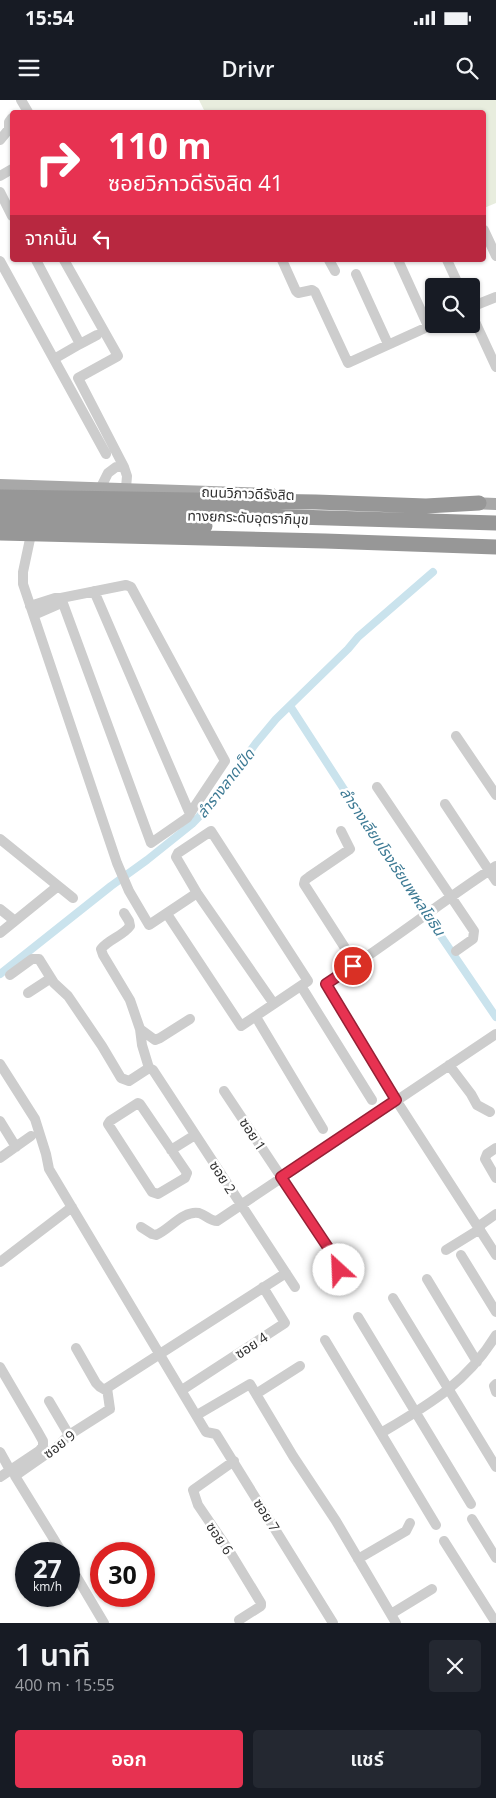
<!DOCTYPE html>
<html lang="th">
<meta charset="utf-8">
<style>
body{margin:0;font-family:"Open Sans","Noto Sans Thai",sans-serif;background:#242831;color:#f1f3f6;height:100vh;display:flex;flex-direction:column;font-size:19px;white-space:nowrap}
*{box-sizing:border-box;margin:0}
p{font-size:16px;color:#9ea1a6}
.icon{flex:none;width:28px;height:28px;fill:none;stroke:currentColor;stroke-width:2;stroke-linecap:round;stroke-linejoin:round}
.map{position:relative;height:1523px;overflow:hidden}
.panel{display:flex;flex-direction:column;background:#171b24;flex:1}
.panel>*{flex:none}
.banner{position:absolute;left:10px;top:10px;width:476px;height:152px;border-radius:5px;box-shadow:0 1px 4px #0004;background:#e73251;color:#fff;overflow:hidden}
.controls{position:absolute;left:425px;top:178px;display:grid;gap:10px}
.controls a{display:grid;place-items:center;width:55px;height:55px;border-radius:5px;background:#171b24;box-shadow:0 1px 4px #0004;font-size:25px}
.speed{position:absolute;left:15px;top:1442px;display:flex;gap:10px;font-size:25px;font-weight:700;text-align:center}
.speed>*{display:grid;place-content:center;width:65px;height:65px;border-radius:50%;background:#171b24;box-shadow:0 1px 4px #0004;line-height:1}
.speed small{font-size:12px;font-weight:400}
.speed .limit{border:8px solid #d22;background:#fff;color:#111}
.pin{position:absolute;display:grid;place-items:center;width:42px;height:42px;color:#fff;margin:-21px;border:2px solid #fff;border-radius:50%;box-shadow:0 1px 5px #0007}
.me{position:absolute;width:55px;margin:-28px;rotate:335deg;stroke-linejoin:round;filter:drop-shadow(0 0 4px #0008)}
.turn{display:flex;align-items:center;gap:18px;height:105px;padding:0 15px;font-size:22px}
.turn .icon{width:65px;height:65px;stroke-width:2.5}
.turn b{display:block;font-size:35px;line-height:42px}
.then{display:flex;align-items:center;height:48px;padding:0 15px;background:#0003;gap:10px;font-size:19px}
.round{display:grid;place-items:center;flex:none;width:52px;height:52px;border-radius:5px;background:#242831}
.headline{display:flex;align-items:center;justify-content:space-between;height:85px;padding:0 15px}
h1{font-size:30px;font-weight:600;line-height:38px}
.cta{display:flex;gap:10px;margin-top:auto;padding:10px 15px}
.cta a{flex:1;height:58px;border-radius:5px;background:#e73251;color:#fff;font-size:20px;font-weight:600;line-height:58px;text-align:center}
.cta a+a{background:#242831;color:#f1f3f6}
.status{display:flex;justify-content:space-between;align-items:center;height:35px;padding:0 25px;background:#171b24;direction:ltr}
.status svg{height:14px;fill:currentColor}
header{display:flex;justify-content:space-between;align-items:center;height:65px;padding:0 15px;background:#171b24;font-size:22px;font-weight:600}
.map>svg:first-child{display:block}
</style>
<div class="status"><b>15:54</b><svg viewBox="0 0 49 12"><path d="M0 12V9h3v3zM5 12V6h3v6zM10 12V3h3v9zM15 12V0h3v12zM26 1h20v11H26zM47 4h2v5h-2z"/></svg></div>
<header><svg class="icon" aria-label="menu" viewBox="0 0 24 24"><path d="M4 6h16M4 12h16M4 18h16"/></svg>Drivr<svg class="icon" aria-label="search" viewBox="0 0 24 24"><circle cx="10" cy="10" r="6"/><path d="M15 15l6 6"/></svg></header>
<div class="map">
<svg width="496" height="1523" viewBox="0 0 496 1523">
<rect width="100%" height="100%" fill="#fff"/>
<path fill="#e8edde" d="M 199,0 L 496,0 L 496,103 L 484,108 L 484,12 L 205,12 Z"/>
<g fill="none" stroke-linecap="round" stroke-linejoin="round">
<path stroke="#cae3ed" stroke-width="8" d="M 290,606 L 406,785 L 496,917
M 0,874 L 111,786 L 147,760 L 192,724 L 213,702 L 256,643 L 276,619 L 348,549 L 358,537 L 433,472"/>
<path stroke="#cdcdcd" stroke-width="10" d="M 21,0 L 28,12
M 0,40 L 9,29 L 9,22 L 12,18
M 0,76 L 12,69
M 0,92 L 12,116
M 484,130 L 496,156
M 36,160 L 80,244 L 54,259
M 64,160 L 118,256 L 78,278 L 124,367
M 282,160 L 296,191 L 298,193 L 312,190 L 315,192 L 348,263 L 434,224
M 329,160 L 335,171
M 398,160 L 428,226
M 447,160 L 459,186
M 0,161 L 106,354
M 356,174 L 388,244
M 471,207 L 496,197
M 471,213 L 496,267
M 80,244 L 97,235
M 101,387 L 108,373 L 116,367 L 124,367 L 127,376 L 126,388
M 30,439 L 23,472 L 23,484 L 117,763 L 129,791 L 149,825 L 197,793
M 126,485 L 131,487 L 225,661 L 187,718 L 151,743 L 61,498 Z
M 94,491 L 190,714
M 30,506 L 55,498 L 61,498 L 57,505 L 34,515
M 456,636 L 496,695
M 377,687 L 474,831 L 473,839 L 456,851
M 445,704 L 496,781
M 341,731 L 350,749 L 309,777 L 305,780 L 304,784 L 356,865
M 0,739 L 73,798
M 496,766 C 438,804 384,847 326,884 L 396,1000 L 496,1155
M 0,809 L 15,821
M 124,813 L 129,821 L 130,826 C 123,836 109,839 101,849 L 103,855 L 130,900 L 140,929 L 142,945 L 149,968
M 167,814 L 241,926 L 308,881 L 211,731 L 178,753 L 176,757 L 197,793 L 274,904
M 0,833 L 58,786
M 10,875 L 32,859 L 39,859 L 54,883 L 68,896 L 102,946 L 121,978 L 129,981 L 149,968
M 301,886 L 372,1000
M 28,893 L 51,878
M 256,917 L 323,1029
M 140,929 L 155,940 L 160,938 L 190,919
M 0,964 L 35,1019 L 46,1054 L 49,1069 L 206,1332 L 216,1334 L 333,1523
M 449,965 L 471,994 L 477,1005 L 490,1012
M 149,968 L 153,970 L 295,1187
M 224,991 L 339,1164 L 339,1170 L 326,1179
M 138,1003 L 140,1004 L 187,1073 L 185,1078 L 158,1094 L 152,1092 L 108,1024 L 110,1021 Z
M 0,1021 L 16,1047
M 496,1048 L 487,1054 L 485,1059 L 496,1078
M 171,1050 L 195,1035
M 0,1058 L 31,1036
M 479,1126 L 496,1114
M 141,1127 L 152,1134 L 156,1135 C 169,1130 183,1110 199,1113 C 206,1115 210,1121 217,1121 L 496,934
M 446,1150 L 480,1129
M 461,1155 L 496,1212
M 0,1162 L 72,1107
M 427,1179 L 477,1262
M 393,1198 L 496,1367
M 358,1217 L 471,1404
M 325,1240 L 436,1425
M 76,1248 L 96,1283 L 100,1287 L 107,1291
M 0,1267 L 38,1332 L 43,1341 L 43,1346 L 39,1351 L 0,1377
M 496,1284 L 494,1286 L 496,1292
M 182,1290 L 285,1223 L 263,1187
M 256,1294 L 300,1266
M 49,1301 L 69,1335
M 197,1315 L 250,1284 L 293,1356 L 336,1421 L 396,1523
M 381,1333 C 428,1305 467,1283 496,1235
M 0,1352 L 10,1370
M 234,1361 L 193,1390 L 198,1405 L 230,1452 L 261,1503 L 261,1506 L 239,1520
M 472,1419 L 496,1458
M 444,1441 L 496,1523
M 63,1454 L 15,1376 L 58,1346 L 69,1335 L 110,1309 L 107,1288 L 286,1173
M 358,1459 L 406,1431 L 410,1423
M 69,1464 L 104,1523
M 391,1514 L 432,1489"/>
<path stroke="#a8a8a8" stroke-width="12" d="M 0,385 L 272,394
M 470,403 L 496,404"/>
<path stroke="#979797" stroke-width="15" d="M 0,397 L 316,402 L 426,406 L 479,403
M 0,408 L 496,423
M 0,420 L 205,426
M 0,433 L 325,441 L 496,447"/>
</g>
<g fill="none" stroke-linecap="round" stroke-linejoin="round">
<defs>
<path id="route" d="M 339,1170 L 339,1164 L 281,1077 L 396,1000 L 326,884 L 353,866"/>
</defs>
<use href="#route" stroke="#962035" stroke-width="12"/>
<use href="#route" stroke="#e73251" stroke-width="9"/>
</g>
<g text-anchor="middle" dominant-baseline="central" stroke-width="5" stroke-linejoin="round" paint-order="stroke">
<g font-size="14" fill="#303030" stroke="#fff">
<text transform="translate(248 393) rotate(2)">ถนนวิภาวดีรังสิต</text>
<text transform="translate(248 417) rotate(2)">ทางยกระดับอุตราภิมุข</text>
<text transform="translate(253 1034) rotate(57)">ซอย 1</text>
<text transform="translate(223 1077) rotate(57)">ซอย 2</text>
<text transform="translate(251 1245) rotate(-33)">ซอย 4</text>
<text transform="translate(59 1344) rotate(-38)">ซอย 9</text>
<text transform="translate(267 1415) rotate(58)">ซอย 7</text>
<text transform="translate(220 1438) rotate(56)">ซอย 6</text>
</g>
<g font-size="15" font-style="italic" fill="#3d7a94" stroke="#fff">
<text transform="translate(225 683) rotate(-52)">ลำรางลาดเป็ด</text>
<text transform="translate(393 761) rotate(56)">ลำรางเลียบโรงเรียนพหลโยธิน</text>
</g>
</g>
</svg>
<div class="controls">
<a><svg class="icon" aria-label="search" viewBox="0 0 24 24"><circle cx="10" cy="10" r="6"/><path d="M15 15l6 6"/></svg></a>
</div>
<div class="speed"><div>27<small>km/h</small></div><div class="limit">30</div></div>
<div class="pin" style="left:353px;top:866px;background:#d93025"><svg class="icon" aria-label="arrive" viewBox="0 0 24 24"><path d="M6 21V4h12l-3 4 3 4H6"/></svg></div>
<svg class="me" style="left:339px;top:1170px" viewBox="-20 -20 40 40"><circle r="19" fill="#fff"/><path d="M0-13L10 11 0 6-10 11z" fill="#e73251"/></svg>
<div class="banner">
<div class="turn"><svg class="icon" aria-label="right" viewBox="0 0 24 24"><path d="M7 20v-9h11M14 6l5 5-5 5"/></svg><div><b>110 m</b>ซอยวิภาวดีรังสิต 41</div></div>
<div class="then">จากนั้น<svg class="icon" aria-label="left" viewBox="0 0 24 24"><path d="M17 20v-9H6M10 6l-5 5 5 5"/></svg></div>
</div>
</div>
<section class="panel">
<div class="headline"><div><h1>1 นาที</h1><p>400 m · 15:55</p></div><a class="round"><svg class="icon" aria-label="close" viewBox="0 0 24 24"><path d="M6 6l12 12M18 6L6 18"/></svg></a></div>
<div class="cta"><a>ออก</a><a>แชร์</a></div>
</section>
